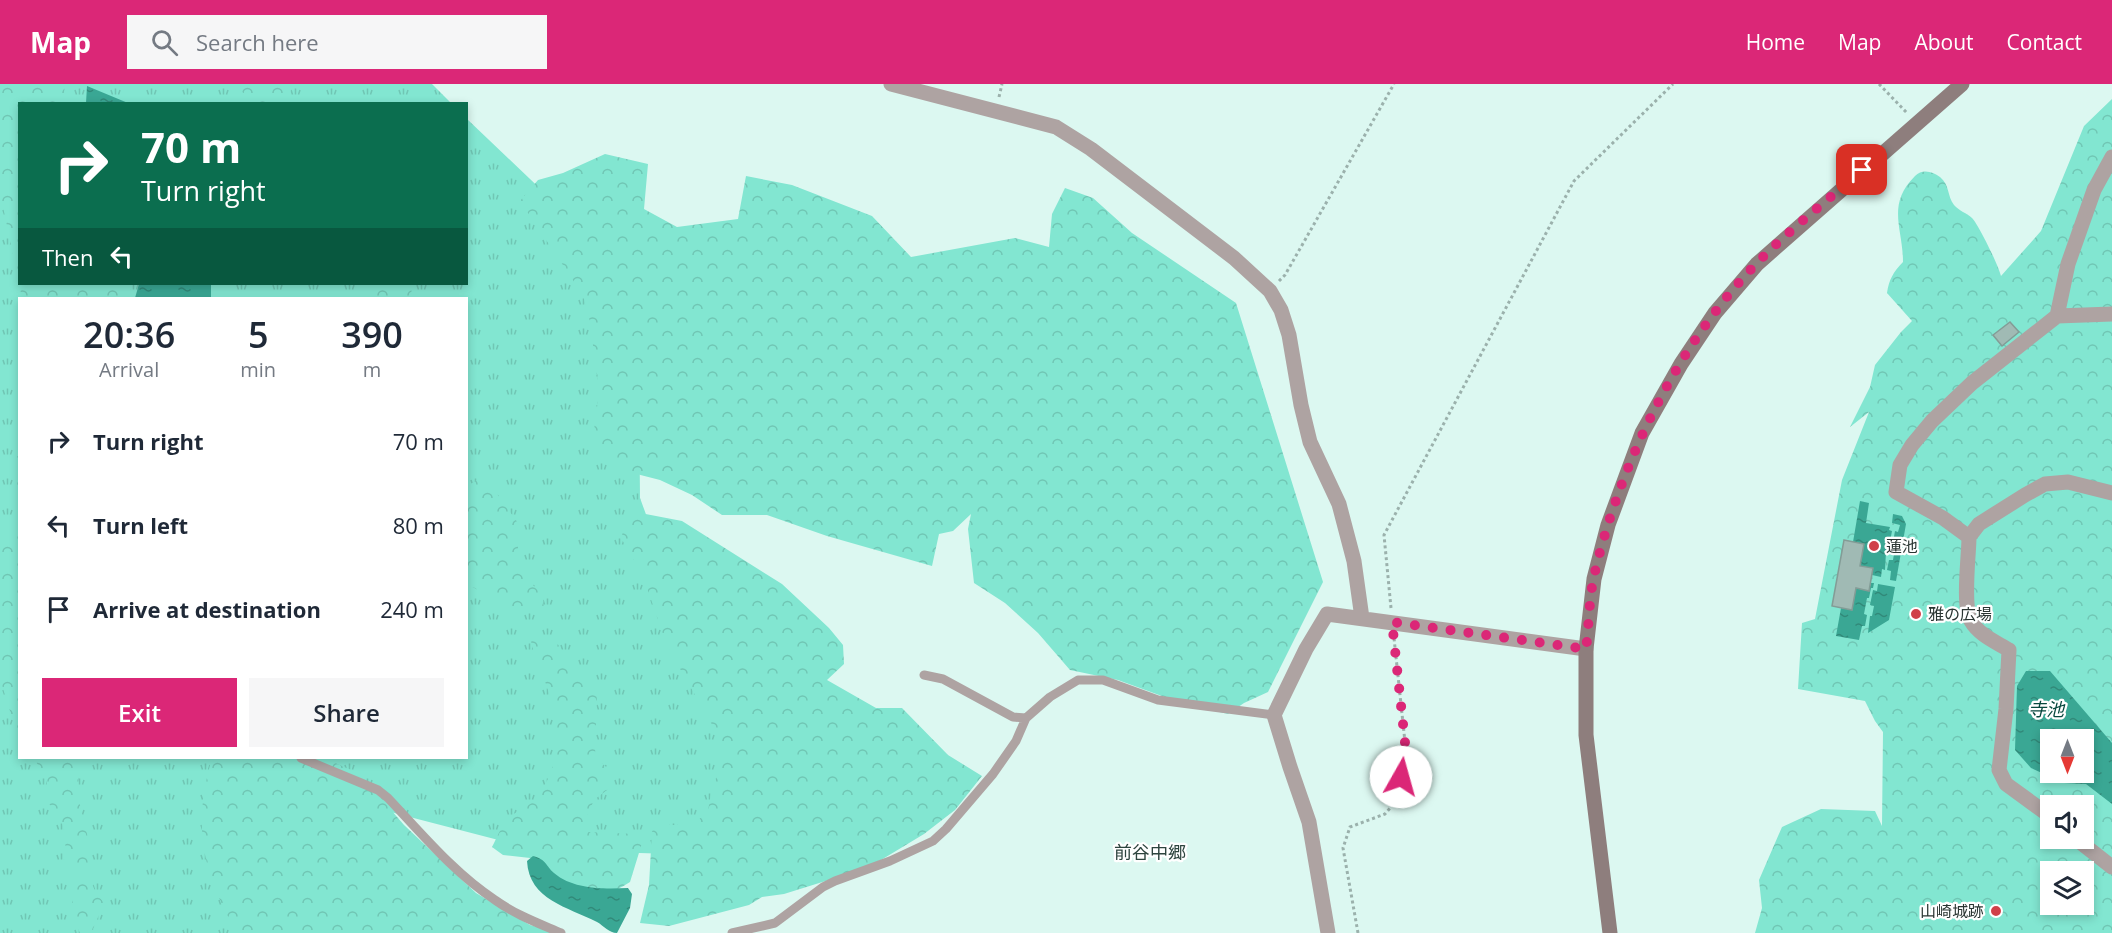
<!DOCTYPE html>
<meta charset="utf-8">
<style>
body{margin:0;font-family:"Open Sans","Noto Sans JP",sans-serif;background:#f6f6f7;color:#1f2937;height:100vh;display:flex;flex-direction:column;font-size:22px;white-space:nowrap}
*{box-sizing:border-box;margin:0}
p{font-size:20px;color:#747a83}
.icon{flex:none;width:33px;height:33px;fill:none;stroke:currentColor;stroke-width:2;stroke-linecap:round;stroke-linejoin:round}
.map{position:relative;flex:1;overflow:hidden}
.panel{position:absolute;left:18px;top:213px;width:450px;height:462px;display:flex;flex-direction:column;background:#fff;border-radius:0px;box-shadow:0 3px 9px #0003}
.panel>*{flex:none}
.guide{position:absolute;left:18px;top:18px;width:450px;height:183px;border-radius:0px;box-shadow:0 3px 9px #0003;background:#0b6e4f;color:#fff;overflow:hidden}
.needle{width:39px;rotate:180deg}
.controls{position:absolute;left:2040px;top:645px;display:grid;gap:12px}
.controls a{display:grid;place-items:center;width:54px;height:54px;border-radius:0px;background:#fff;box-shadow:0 3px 9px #0003;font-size:30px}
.pin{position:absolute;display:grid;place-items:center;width:51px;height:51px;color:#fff;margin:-26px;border-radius:12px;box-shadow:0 3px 9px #0006}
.me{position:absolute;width:66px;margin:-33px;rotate:7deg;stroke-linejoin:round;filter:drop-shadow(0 0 4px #0008)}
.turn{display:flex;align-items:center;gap:21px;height:126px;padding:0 24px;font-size:27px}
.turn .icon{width:78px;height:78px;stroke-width:2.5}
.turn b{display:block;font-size:42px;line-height:51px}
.then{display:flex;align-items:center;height:57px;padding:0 24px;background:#0003;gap:12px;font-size:22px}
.eta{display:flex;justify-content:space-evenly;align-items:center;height:102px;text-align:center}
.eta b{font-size:36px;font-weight:600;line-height:42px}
.cta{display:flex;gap:12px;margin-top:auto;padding:12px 24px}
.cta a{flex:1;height:69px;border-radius:0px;background:#db2777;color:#fff;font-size:24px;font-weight:600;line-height:69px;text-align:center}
.cta a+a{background:#f6f6f7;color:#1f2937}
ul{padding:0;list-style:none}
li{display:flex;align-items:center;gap:18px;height:84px;padding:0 24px}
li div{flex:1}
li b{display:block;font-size:22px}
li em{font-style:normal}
header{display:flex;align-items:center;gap:36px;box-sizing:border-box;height:84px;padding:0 30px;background:#db2777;color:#fff}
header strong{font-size:28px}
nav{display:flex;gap:33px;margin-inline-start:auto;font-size:21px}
.search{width:420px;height:54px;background:#f6f6f7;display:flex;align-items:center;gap:15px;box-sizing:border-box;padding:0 21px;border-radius:0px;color:#747a83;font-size:22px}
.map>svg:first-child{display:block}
</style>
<header>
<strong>Map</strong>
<div class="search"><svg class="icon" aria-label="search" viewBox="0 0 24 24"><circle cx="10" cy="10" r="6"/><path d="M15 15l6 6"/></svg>Search here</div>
<nav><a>Home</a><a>Map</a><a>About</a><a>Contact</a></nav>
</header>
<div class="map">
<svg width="2112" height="849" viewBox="0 0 2112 849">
<defs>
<pattern id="grass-tufts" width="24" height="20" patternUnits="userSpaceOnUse" patternTransform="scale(1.5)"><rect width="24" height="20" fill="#82e6d1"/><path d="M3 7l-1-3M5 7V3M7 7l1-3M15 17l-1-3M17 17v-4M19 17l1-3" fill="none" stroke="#70c6b4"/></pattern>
<pattern id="forest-crowns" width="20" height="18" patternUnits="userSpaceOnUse" patternTransform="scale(1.5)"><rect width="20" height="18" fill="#82e6d1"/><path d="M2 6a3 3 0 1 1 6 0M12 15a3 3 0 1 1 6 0" fill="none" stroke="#70c6b4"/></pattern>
<pattern id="water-ripples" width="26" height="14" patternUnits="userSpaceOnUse" patternTransform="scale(1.5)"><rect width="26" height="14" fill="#3aa794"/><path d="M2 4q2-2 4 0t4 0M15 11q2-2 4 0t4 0" fill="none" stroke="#318979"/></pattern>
</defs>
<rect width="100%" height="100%" fill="#dcf8f1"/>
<path fill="url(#grass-tufts)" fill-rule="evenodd" d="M 0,0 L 432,0 L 451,19 L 20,20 L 20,200 L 466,200 L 467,35 L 638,198 L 640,414 L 730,660 L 733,744 L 673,770 L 537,766 L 348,717 L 350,849 L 0,849 ZM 20,214 L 466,214 L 466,674 L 20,674 Z"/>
<path fill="url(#forest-crowns)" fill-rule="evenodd" d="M 0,0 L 65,0 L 63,19 L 20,20 L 20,200 L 132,200 L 129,214 L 24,214 L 21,209 L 0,108 Z
M 236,0 L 292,0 L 289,15 L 284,19 L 252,20 Z
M 2112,15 L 2112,849 L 1755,849 L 1762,824 L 1759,796 L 1782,743 L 1821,725 L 1875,727 L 1882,742 L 1883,648 L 1875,637 L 1865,617 L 1798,605 L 1802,539 L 1815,535 L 1842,396 L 1869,328 L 1850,343 L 1870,303 L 1875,281 L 1901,248 L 1912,237 L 1887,209 C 1889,196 1893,188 1903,178 C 1903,144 1886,121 1915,92 C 1922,85 1932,87 1940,93 C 1950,101 1947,112 1954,121 C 1959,127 1967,129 1972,134 C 1979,141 1999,183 2001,192 L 2041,147 L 2084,42 ZM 2050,656 L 2084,656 L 2084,688 L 2050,688 ZM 2050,722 L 2084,722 L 2084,754 L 2050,754 ZM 2050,788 L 2084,788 L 2084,820 L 2050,820 Z
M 605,70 L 648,80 L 644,125 L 677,143 L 738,135 L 746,92 L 792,101 L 872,132 L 911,173 L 1015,154 L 1049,163 L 1052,130 L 1065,104 L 1093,114 L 1132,149 L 1236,219 L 1323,498 L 1268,608 L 1244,619 L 1228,630 L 1181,619 L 1118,596 L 1070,586 L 1038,549 L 1005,519 L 974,499 L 968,445 L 971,430 L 953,447 L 939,450 L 932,482 L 827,452 L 767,431 L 722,431 L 692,411 L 660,396 L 621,386 L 596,364 L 594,346 L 599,308 L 590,238 L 583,211 L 520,117 L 538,96 L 563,89 Z
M 366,201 L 412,200 L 411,214 L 372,214 Z
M 12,372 L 19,372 L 19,656 L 1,598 L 0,589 L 0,456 L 19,434 L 18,411 Z
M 484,392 L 518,439 L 518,465 L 522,489 L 543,512 L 544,529 L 520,529 L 467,500 L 467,402 Z
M 630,427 L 682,437 L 782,500 L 829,544 L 843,561 L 844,580 L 827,596 L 876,624 L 902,624 L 948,671 L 982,692 L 955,726 L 924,750 L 881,776 L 848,790 L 784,810 L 762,813 L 749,821 L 669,842 L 640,839 L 649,801 L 652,747 L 664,741 L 693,741 L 708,727 L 711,709 L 721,679 L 714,644 L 667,562 L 643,492 L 621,454 Z
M 535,550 L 555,556 L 573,583 L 588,594 L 597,607 L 595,673 L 614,690 L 607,706 L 594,716 L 585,737 L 588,748 L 637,750 L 642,759 L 630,798 C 615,808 612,807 594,806 C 565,803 558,799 539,775 L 503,771 L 492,763 C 497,754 501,742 508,735 C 516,726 529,724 537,713 C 564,676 560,642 546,600 C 540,585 534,572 531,557 Z
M 33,674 L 79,674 L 78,713 L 88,754 L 87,767 L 89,792 L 95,807 L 104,819 L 93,845 L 94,849 L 80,849 L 71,829 L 75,792 L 63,774 C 70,748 62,735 46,716 L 47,693 Z
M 212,674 L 324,674 L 360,690 L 404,741 L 476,809 L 530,841 L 560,849 L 237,849 C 202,787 192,743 212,674 Z"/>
<path fill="url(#water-ripples)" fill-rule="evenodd" d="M 87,2 L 128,19 L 76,19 L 86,19 Z
M 139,200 L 211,200 L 211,214 L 135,214 Z
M 1860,417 L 1869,419 L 1866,439 L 1890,443 L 1889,446 L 1892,447 L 1888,468 L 1886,468 L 1885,486 L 1882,485 L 1881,493 L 1872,491 L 1873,484 L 1860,482 L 1853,458 Z
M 1893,430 L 1902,432 L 1906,440 L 1896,497 L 1890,496 L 1891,487 L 1887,486 L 1889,476 L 1893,476 L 1894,470 L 1891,469 L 1895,447 L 1898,448 L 1900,441 L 1892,439 Z
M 1871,499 L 1874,499 L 1873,504 L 1871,504 L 1869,514 L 1867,514 L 1864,530 L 1867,531 L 1865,542 L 1862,542 L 1859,556 L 1836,552 L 1841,524 L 1852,526 L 1856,504 L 1869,506 Z
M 1878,500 L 1895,503 L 1889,536 L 1868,549 L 1870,532 L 1872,532 L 1874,522 L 1870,521 L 1873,506 L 1877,507 Z
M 2026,587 L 2050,587 L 2112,659 L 2112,720 L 2086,700 L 2064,699 L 2031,684 L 2015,666 L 2017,602 ZM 2050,656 L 2084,656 L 2084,688 L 2050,688 Z
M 533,772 C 547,776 545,781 554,789 C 574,806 605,805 628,804 L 632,810 L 630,824 L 617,849 C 609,849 604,842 597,838 C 568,823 529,816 527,777 Z"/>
<path fill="#a0bab4" stroke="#839c96" stroke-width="1.5" d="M 2010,238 L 2019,248 L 2002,262 L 1993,251 Z
M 1844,456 L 1864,460 L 1860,482 L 1873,484 L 1869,507 L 1856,504 L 1852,526 L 1832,522 Z"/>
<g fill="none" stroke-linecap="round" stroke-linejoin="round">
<path stroke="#9bb1ac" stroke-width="3" stroke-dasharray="3 3" stroke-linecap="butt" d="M 1879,0 L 1907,29
M 999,13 L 1002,0
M 1279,197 L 1285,191 L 1394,0
M 1391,524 L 1384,451 L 1574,97 L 1673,0
M 1358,849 L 1343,764 L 1350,743 L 1385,730 L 1391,723 L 1407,677 L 1394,554"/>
<path stroke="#aea3a2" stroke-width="9" d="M 924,591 L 943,595 L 1013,633 L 1026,634
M 301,674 L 378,706 L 388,714 C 421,749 454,789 495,816 C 516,831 538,839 561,849
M 732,849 L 775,839 L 823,803 L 835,797 L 890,777 L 933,757 L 946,745 L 993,690 L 1016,657 L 1026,634 L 1050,613 L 1078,596 L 1103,596 L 1158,616 L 1274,631"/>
<path stroke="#aea3a2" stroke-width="15" d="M 891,0 L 1056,43 L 1091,65 L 1234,174 L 1270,207 L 1281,226 L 1289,251 L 1301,321 L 1310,358 L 1339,420 L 1354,477 L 1362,534
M 2112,73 L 2094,106 L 2068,180 L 2057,232 L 1972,299 L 1932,337 L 1912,361 L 1900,381 L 1896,408 L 1943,434 L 1969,453 L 1979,440 L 2025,411 L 2045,400 L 2068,398 L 2112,409
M 2057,232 L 2112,230
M 1969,453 C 1969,472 1962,522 1971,537 C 1979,551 1996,558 2009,566 L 2006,625 L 1999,686 L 2006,700 L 2050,732
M 2075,754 L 2112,783
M 1328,849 L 1309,738 L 1290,683 L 1274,631 L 1306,565 L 1327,530 L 1586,565"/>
<path stroke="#8e7e7d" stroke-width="15" d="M 1610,849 L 1586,651 L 1586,565 L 1594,495 L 1608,441 L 1642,349 L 1681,280 L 1715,229 L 1757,180 L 1962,0"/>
</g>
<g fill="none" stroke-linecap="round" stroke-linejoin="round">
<path stroke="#db2777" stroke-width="10" stroke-dasharray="0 18" d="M 1401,693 L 1407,677 L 1392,538 L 1586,565 C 1589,541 1589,515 1594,492 C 1620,380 1676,263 1756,180 C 1789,146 1827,117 1862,86"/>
</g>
<g fill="#d04049" stroke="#fff" stroke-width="2">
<circle cx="1874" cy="462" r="6"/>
<circle cx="1916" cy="530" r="6"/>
<circle cx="1996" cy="827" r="6"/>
</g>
<g text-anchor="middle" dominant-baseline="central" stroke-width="4.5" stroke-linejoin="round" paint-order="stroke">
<g font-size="16" fill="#2a3532" stroke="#fff" text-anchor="start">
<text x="1886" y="462">蓮池</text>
<text x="1928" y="530">雅の広場</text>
<text x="1984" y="827" text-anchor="end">山崎城跡</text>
</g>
<g font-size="18" font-style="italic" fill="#07483e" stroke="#fff">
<text x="2046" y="625">寺池</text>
</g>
<g font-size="18" fill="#2d443e" stroke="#fff">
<text x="1150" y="768">前谷中郷</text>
</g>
</g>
</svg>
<div class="controls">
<a><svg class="needle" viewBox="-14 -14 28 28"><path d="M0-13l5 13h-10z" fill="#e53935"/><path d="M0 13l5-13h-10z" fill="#747a83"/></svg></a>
<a><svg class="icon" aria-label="sound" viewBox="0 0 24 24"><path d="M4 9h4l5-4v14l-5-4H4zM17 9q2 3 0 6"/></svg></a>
<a><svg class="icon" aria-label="layers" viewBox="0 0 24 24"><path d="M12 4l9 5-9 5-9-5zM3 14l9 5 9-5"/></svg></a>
</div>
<div class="pin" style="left:1862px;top:86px;background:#d93025"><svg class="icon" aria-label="arrive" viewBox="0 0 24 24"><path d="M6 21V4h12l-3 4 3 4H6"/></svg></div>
<svg class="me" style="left:1401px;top:693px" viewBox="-20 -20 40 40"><circle r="19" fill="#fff"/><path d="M0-13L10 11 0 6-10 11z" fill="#db2777"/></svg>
<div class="guide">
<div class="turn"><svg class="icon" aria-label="right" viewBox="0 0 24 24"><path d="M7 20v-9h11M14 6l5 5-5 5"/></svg><div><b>70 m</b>Turn right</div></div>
<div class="then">Then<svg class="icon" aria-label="left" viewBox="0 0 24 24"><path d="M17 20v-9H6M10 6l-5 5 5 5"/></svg></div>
</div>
<section class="panel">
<div class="eta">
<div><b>20:36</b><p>Arrival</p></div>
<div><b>5</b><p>min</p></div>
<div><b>390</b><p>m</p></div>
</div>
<ul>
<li><svg class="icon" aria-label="right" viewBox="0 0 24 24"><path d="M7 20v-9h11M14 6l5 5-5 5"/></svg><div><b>Turn right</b></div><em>70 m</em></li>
<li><svg class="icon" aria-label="left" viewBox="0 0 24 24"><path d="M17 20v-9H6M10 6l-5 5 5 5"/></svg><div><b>Turn left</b></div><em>80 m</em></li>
<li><svg class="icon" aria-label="arrive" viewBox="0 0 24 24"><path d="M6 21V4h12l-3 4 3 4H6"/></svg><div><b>Arrive at destination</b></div><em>240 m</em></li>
</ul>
<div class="cta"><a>Exit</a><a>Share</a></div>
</section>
</div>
